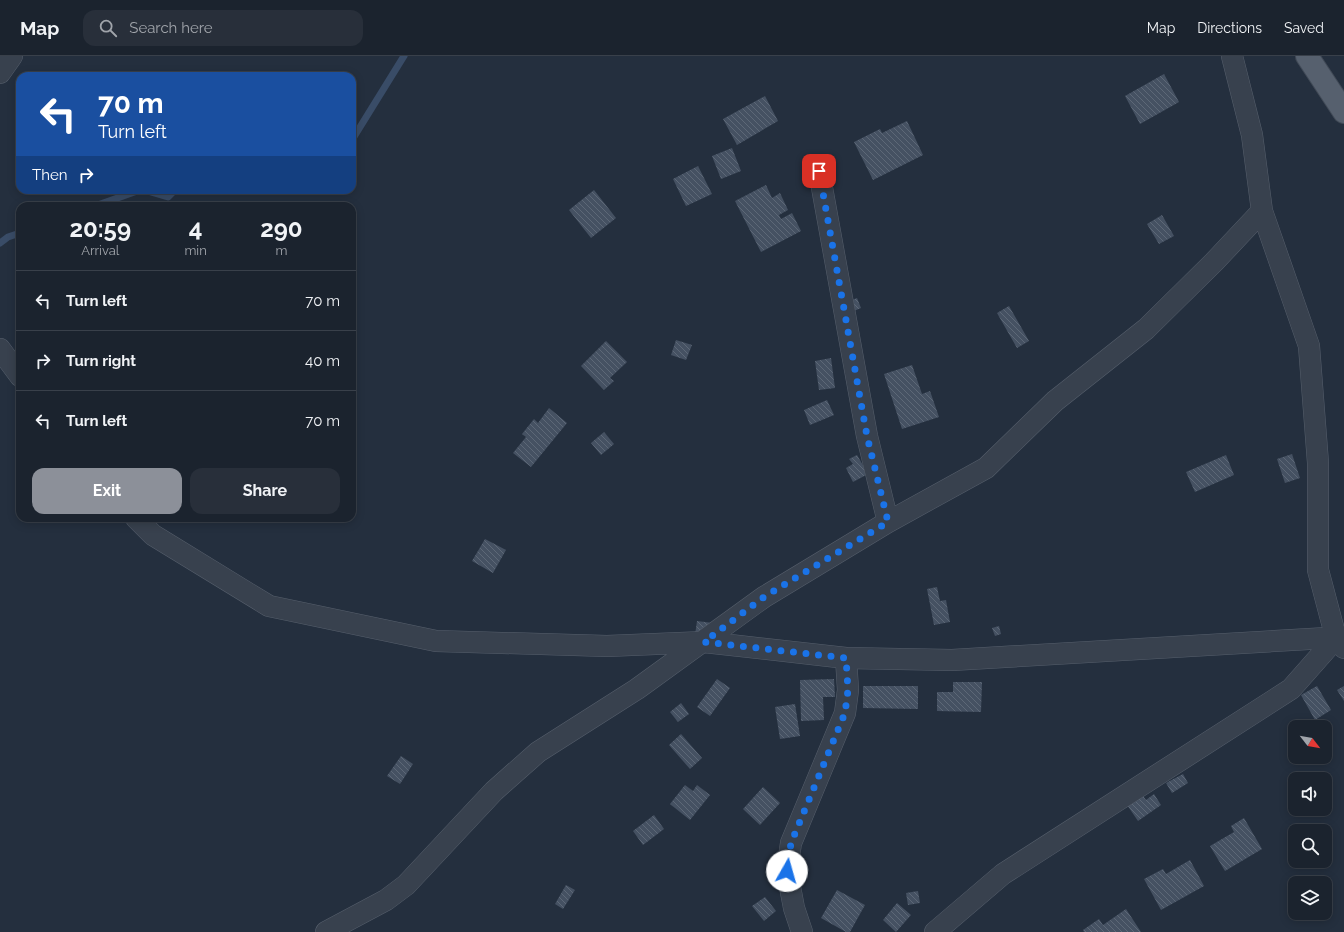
<!DOCTYPE html>
<style>
body{margin:0;font-family:Raleway,sans-serif;background:#282f3a;color:#f1f3f6;height:100vh;display:flex;flex-direction:column;font-size:15px;white-space:nowrap}
*{box-sizing:border-box;margin:0}
p{font-size:13px;color:#a0a4aa}
.icon{flex:none;width:22px;height:22px;fill:none;stroke:currentColor;stroke-width:2;stroke-linecap:round;stroke-linejoin:round}
.map{position:relative;flex:1;overflow:hidden}
.details{position:absolute;left:16px;top:146px;width:340px;height:320px;display:flex;flex-direction:column;background:#1b232e;border-radius:12px;box-shadow:0 2px 10px #0003,0 0 0 1px #39404a}
.details>*{flex:none}
.top-card{position:absolute;left:16px;top:16px;width:340px;height:122px;border-radius:12px;box-shadow:0 2px 10px #0003,0 0 0 1px #39404a;background:#1a4fa0;color:#fff;overflow:hidden}
.needle{width:26px;rotate:121deg}
.fabs{position:absolute;left:1288px;top:664px;display:grid;gap:8px}
.fabs a{display:grid;place-items:center;width:44px;height:44px;border-radius:8px;background:#1b232e;box-shadow:0 2px 10px #0003,0 0 0 1px #39404a;font-size:20px}
.pin{position:absolute;display:grid;place-items:center;width:34px;height:34px;color:#fff;margin:-17px;border-radius:8px;box-shadow:0 2px 6px #0006}
.me{position:absolute;width:44px;margin:-22px;rotate:7deg;stroke-linejoin:round;filter:drop-shadow(0 0 3px #0008)}
.turn{display:flex;align-items:center;gap:14px;height:84px;padding:0 16px;font-size:18px}
.turn .icon{width:52px;height:52px;stroke-width:2.5}
.turn b{display:block;font-size:28px;line-height:34px}
.then{display:flex;align-items:center;height:38px;padding:0 16px;background:#0003;gap:8px;font-size:15px}
.eta{display:flex;justify-content:space-evenly;align-items:center;height:68px;text-align:center}
.eta b{font-size:24px;font-weight:700;line-height:28px}
.action{display:flex;gap:8px;margin-top:auto;padding:8px 16px}
.action a{flex:1;height:46px;border-radius:12px;background:#8c9099;color:#fff;font-size:16px;font-weight:700;line-height:46px;text-align:center}
.action a+a{background:#282f3a;color:#f1f3f6}
ul{padding:0;list-style:none}
li{display:flex;align-items:center;gap:12px;height:60px;padding:0 16px;border-top:1px solid #39404a}
li div{flex:1}
li b{display:block;font-size:15px}
li em{font-style:normal}
header{display:flex;align-items:center;gap:24px;box-sizing:border-box;height:56px;padding:0 20px;background:#1b232e;border-bottom:1px solid #39404a}
header strong{font-size:19px}
nav{display:flex;gap:22px;margin-inline-start:auto;font-size:14px}
.search{width:280px;height:36px;background:#282f3a;display:flex;align-items:center;gap:10px;box-sizing:border-box;padding:0 14px;border-radius:12px;color:#a0a4aa;font-size:15px}
.map>svg:first-child{display:block}
</style>
<header>
<strong>Map</strong>
<div class="search"><svg class="icon" aria-label="search" viewBox="0 0 24 24"><circle cx="10" cy="10" r="6"/><path d="M15 15l6 6"/></svg>Search here</div>
<nav><a>Map</a><a>Directions</a><a>Saved</a></nav>
</header>
<div class="map">
<svg width="1344" height="876" viewBox="0 0 1344 876">
<defs>
<pattern id="building-back-hatch" width="6" height="6" patternUnits="userSpaceOnUse"><rect width="6" height="6" fill="#455162"/><path d="M-1 5l2 2M0 0l6 6M5-1l2 2" fill="none" stroke="#5d6877"/></pattern>
</defs>
<rect width="100%" height="100%" fill="#242f3e"/>
<g fill="none" stroke-linecap="round" stroke-linejoin="round">
<path stroke="#394c67" stroke-width="7" d="M 352,84 L 404,0
M 144,134 L 168,141 L 175,134
M 95,150 L 140,134
M 0,187 L 8,181 L 20,177"/>
</g>
<path fill="url(#building-back-hatch)" d="M 1164,18 L 1179,46 L 1140,68 L 1125,40 Z
M 765,40 L 778,65 L 737,89 L 723,63 Z
M 907,65 L 923,99 L 873,124 L 854,86 L 880,73 L 882,77 Z
M 732,92 L 741,115 L 721,123 L 712,100 Z
M 698,110 L 712,138 L 686,150 L 673,123 Z
M 766,129 L 772,142 L 780,137 L 788,154 L 779,159 L 781,163 L 792,157 L 801,175 L 761,196 L 735,145 Z
M 594,134 L 616,162 L 591,182 L 569,154 Z
M 1162,159 L 1174,180 L 1159,188 L 1147,168 Z
M 857,242 L 861,252 L 849,257 L 845,247 Z
M 1009,250 L 1029,285 L 1017,292 L 997,257 Z
M 676,284 L 692,289 L 686,304 L 671,299 Z
M 606,285 L 627,306 L 610,322 L 614,325 L 604,334 L 581,310 Z
M 831,302 L 835,332 L 819,334 L 815,305 Z
M 912,309 L 922,338 L 930,335 L 939,361 L 902,373 L 884,318 Z
M 827,344 L 834,359 L 810,369 L 804,354 Z
M 549,352 L 567,367 L 531,411 L 513,397 L 526,381 L 522,378 L 534,363 L 538,367 Z
M 604,376 L 614,388 L 601,399 L 591,387 Z
M 1292,398 L 1300,422 L 1285,427 L 1277,403 Z
M 857,399 L 868,418 L 853,426 L 846,412 L 853,408 L 849,403 Z
M 1226,399 L 1234,419 L 1195,436 L 1186,416 Z
M 485,483 L 506,494 L 493,517 L 472,505 Z
M 937,531 L 940,545 L 946,544 L 950,566 L 934,569 L 927,533 Z
M 697,565 L 713,567 L 695,579 Z
M 999,570 L 1001,578 L 995,580 L 992,572 Z
M 717,623 L 730,632 L 710,660 L 697,651 Z
M 834,623 L 835,641 L 823,641 L 824,664 L 801,665 L 800,624 Z
M 953,626 L 982,626 L 981,656 L 937,655 L 937,636 L 953,636 Z
M 863,630 L 918,630 L 918,653 L 863,652 Z
M 1317,630 L 1331,654 L 1315,664 L 1301,639 Z
M 1344,630 L 1344,645 L 1337,634 Z
M 681,647 L 689,658 L 678,666 L 670,656 Z
M 795,648 L 800,680 L 780,683 L 775,651 Z
M 681,678 L 702,702 L 690,713 L 669,689 Z
M 401,700 L 413,708 L 400,728 L 387,720 Z
M 1183,718 L 1188,727 L 1172,737 L 1166,727 Z
M 685,729 L 693,735 L 697,729 L 710,739 L 690,764 L 670,748 Z
M 763,731 L 780,747 L 760,769 L 743,753 Z
M 1140,736 L 1146,744 L 1154,738 L 1161,749 L 1138,765 L 1125,746 Z
M 654,759 L 664,773 L 643,789 L 633,775 Z
M 1244,762 L 1262,793 L 1225,815 L 1210,790 L 1234,776 L 1231,770 Z
M 1190,804 L 1204,830 L 1161,854 L 1144,823 L 1163,813 L 1166,818 Z
M 566,829 L 575,834 L 563,853 L 555,848 Z
M 837,834 L 865,849 L 850,876 L 846,876 L 821,862 Z
M 918,835 L 920,847 L 908,849 L 906,837 Z
M 765,841 L 776,855 L 764,865 L 752,850 Z
M 897,847 L 911,859 L 896,876 L 883,864 Z
M 1126,853 L 1141,876 L 1084,876 L 1083,874 L 1099,863 L 1103,869 Z"/>
<g fill="none" stroke-linecap="round" stroke-linejoin="round">
<defs>
<path id="street" d="M 1232,0 L 1252,79 L 1262,155
M 0,17 L 12,0
M 819,115 L 867,380 L 888,466
M 0,293 L 20,320
M 136,462 L 153,479 L 269,550 L 436,585 L 607,590 L 704,586 L 846,602 L 952,604 L 1344,581
M 326,876 L 386,844 L 406,829 L 494,735 L 538,696 L 637,633 L 764,541 L 888,466 L 986,412 L 1055,345 L 1146,273 L 1214,206 L 1262,155 L 1309,290 L 1318,407 L 1318,514 L 1336,582 L 1344,592
M 802,876 L 794,852 L 787,815 L 791,787 L 845,657 L 848,634 L 846,602
M 935,876 L 1003,818 L 1291,633 L 1336,582"/>
<path id="primary" d="M 1307,0 L 1344,56"/>
</defs>
<use href="#street" stroke="#565f6c" stroke-width="22"/>
<use href="#primary" stroke="#414a57" stroke-width="24"/>
<use href="#street" stroke="#38414e" stroke-width="21"/>
<use href="#primary" stroke="#56606e" stroke-width="22"/>
</g>
<g fill="none" stroke-linecap="round" stroke-linejoin="round">
<path stroke="#1a73e8" stroke-width="7" stroke-dasharray="0 12.6" d="M 787,815 L 791,787 L 845,657 L 848,634 L 846,602 L 704,586 L 764,541 L 888,466 L 867,380 L 819,115"/>
</g>
</svg>
<div class="fabs">
<a><svg class="needle" viewBox="-14 -14 28 28"><path d="M0-13l5 13h-10z" fill="#e53935"/><path d="M0 13l5-13h-10z" fill="#a0a4aa"/></svg></a>
<a><svg class="icon" aria-label="sound" viewBox="0 0 24 24"><path d="M4 9h4l5-4v14l-5-4H4zM17 9q2 3 0 6"/></svg></a>
<a><svg class="icon" aria-label="search" viewBox="0 0 24 24"><circle cx="10" cy="10" r="6"/><path d="M15 15l6 6"/></svg></a>
<a><svg class="icon" aria-label="layers" viewBox="0 0 24 24"><path d="M12 4l9 5-9 5-9-5zM3 14l9 5 9-5"/></svg></a>
</div>
<div class="pin" style="left:819px;top:115px;background:#d93025"><svg class="icon" aria-label="arrive" viewBox="0 0 24 24"><path d="M6 21V4h12l-3 4 3 4H6"/></svg></div>
<svg class="me" style="left:787px;top:815px" viewBox="-20 -20 40 40"><circle r="19" fill="#fff"/><path d="M0-13L10 11 0 6-10 11z" fill="#1a73e8"/></svg>
<div class="top-card">
<div class="turn"><svg class="icon" aria-label="left" viewBox="0 0 24 24"><path d="M17 20v-9H6M10 6l-5 5 5 5"/></svg><div><b>70 m</b>Turn left</div></div>
<div class="then">Then<svg class="icon" aria-label="right" viewBox="0 0 24 24"><path d="M7 20v-9h11M14 6l5 5-5 5"/></svg></div>
</div>
<section class="details">
<div class="eta">
<div><b>20:59</b><p>Arrival</p></div>
<div><b>4</b><p>min</p></div>
<div><b>290</b><p>m</p></div>
</div>
<ul>
<li><svg class="icon" aria-label="left" viewBox="0 0 24 24"><path d="M17 20v-9H6M10 6l-5 5 5 5"/></svg><div><b>Turn left</b></div><em>70 m</em></li>
<li><svg class="icon" aria-label="right" viewBox="0 0 24 24"><path d="M7 20v-9h11M14 6l5 5-5 5"/></svg><div><b>Turn right</b></div><em>40 m</em></li>
<li><svg class="icon" aria-label="left" viewBox="0 0 24 24"><path d="M17 20v-9H6M10 6l-5 5 5 5"/></svg><div><b>Turn left</b></div><em>70 m</em></li>
</ul>
<div class="action"><a>Exit</a><a>Share</a></div>
</section>
</div>
